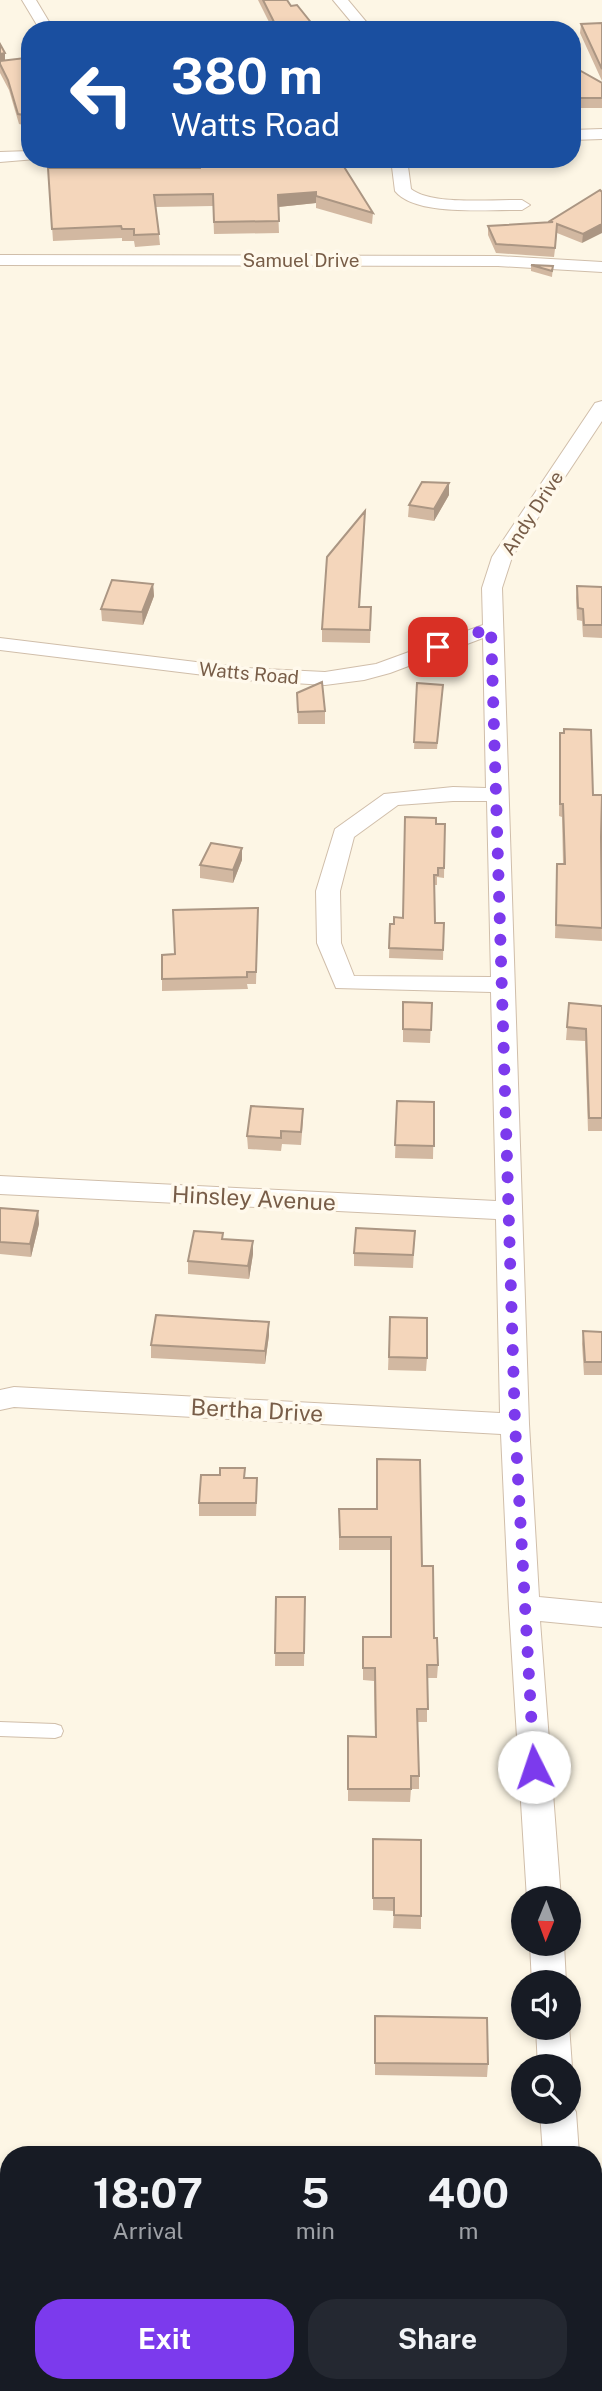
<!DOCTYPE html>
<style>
body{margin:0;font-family:"Public Sans",sans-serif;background:#242831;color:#f1f3f6;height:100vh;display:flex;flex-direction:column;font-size:26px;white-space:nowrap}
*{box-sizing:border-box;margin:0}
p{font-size:23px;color:#9ea1a6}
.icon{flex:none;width:38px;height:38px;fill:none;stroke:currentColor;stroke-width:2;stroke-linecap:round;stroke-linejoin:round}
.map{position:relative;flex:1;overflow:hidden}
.side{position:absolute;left:0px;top:2146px;width:602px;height:247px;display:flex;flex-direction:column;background:#171b24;border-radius:28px 28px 0 0;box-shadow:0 4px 10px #0003}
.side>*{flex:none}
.top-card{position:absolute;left:21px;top:21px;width:560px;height:147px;border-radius:28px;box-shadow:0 4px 10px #0003;background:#1a4fa0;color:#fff;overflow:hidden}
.needle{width:46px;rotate:181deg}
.controls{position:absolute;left:511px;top:1886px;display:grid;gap:14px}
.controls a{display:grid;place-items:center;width:70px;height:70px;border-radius:50%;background:#171b24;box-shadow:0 4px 10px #0003;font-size:35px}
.pin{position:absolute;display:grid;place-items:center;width:60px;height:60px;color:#fff;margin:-30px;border-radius:14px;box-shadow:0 4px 10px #0006}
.me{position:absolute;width:77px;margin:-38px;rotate:356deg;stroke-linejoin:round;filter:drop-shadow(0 0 5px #0008)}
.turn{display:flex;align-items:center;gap:24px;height:147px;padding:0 35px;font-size:32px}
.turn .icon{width:91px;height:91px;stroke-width:2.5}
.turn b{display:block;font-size:49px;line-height:60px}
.eta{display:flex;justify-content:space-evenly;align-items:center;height:119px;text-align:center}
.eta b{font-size:42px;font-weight:700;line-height:49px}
.button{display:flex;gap:14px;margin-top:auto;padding:14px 35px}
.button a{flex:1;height:80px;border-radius:28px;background:#7c3aed;color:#fff;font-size:28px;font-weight:700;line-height:80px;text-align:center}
.button a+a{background:#242831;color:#f1f3f6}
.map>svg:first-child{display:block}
</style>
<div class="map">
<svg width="602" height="2391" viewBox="0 0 602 2391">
<rect width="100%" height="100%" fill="#fdf6e5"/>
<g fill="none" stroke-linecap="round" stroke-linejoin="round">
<defs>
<path id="lane" d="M 0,1722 L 55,1724 L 61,1726 L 63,1731 L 61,1736 L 55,1738 L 0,1736 Z"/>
<path id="street" d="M 22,0 L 36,0 L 54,30 L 40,30 Z
M 333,0 L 348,0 L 373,30 L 358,30 Z
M 602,129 L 602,139 L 572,140 L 572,130 Z
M 30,151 L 30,159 L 36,159 L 0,162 L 0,152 Z
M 391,159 L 407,159 L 411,189 C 433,206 493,199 522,200 L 530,205 L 522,210 C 490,209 416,217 395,191 Z
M 0,255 L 498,256 L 602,262 L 602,272 L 498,266 L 0,265 Z
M 602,401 L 602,421 L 512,557 L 502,588 L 529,1424 L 539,1597 L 602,1603 L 602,1627 L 540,1621 L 561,1899 L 527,1899 L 509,1608 L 501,1434 L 14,1407 L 0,1410 L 0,1390 L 14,1387 L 500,1413 L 496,1219 L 0,1194 L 0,1176 L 496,1201 L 491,992 L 336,988 L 317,943 L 316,891 L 335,829 L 384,794 L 453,787 L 486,788 L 483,638 L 390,673 L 364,680 L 325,685 L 245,680 L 0,650 L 0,638 L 245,668 L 325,672 L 376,664 L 483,625 L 482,588 L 492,557 L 595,403 ZM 453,801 L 487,801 L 491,977 L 354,976 L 341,943 L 340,891 L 354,837 L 398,805 Z
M 530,1944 L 564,1944 L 566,1983 L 532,1983 Z
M 569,2025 L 572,2067 L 569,2075 L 569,2067 L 538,2067 L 536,2028 L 569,2028 Z
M 569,2100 L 576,2112 L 579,2154 L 543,2154 L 540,2112 L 569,2112 Z
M 593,2377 L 596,2391 L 558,2391 L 558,2384 L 593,2384 Z"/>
</defs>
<use href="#lane" stroke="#d0beaa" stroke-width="2"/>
<use href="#street" stroke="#d0beaa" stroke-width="2"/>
<use href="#lane" fill="#fff" fill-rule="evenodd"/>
<use href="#street" fill="#fff" fill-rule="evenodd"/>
</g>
<path fill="#d2b8a1" d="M 258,0 L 287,0 L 291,6 L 317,30 L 273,30 Z
M 602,23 L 602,81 L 580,33 L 581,24 Z
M 0,44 L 5,53 L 5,60 L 30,68 L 30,133 L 23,132 L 23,125 L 19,124 L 9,90 L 0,73 Z
M 572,66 L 602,83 L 602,108 L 572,108 Z
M 341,162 L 373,213 L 372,224 L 316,208 L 316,203 L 278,207 L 279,233 L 214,234 L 213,206 L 156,207 L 160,245 L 135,247 L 134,241 L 122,241 L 122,238 L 53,241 L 48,168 L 200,168 Z
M 600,190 L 582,243 L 557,233 L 554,257 L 496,253 L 488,235 L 488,226 L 550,222 L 550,221 Z
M 531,265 L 553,266 L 552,277 L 531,271 Z
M 449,483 L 449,495 L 434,521 L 408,517 L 409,505 Z
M 365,523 L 359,607 L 371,607 L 370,643 L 322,642 L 322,629 Z
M 153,584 L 154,596 L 143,625 L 102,621 L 101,609 Z
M 577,586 L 602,587 L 602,638 L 583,637 L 582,621 L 577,620 L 576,598 Z
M 417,683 L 443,685 L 437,749 L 414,749 Z
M 297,693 L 325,711 L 325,724 L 298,724 Z
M 560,733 L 593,795 L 601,837 L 602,941 L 555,938 L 557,864 L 563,864 L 562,817 L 559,816 Z
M 436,824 L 445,824 L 444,878 L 437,877 L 437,885 L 434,885 L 435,923 L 444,923 L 443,960 L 389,958 L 390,924 L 394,924 L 403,918 Z
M 242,848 L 242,860 L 233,883 L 200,878 L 200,865 Z
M 258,908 L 256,984 L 247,984 L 248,989 L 162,991 L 162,979 L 175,954 Z
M 403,1002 L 432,1003 L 430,1043 L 403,1042 Z
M 569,1003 L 602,1006 L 602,1131 L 588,1131 L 585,1041 L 566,1040 Z
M 397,1101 L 434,1102 L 433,1159 L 395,1158 Z
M 303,1121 L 301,1145 L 282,1144 L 281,1151 L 248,1149 L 247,1136 Z
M 0,1208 L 38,1211 L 39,1224 L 31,1257 L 0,1254 Z
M 415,1231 L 413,1268 L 354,1266 L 354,1253 Z
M 223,1239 L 253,1254 L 249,1279 L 188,1274 L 188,1261 Z
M 390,1317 L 427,1358 L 426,1371 L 388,1370 Z
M 269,1322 L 269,1335 L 265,1364 L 151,1358 L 151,1345 Z
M 583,1331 L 602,1332 L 602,1375 L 584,1375 L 582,1344 Z
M 245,1478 L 257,1491 L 256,1516 L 199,1516 L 199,1503 Z
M 339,1509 L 377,1509 L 422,1566 L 438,1665 L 437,1678 L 427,1678 L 427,1722 L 417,1722 L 419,1776 L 419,1789 L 411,1789 L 410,1802 L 348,1801 L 348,1736 L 375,1737 L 374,1681 L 363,1680 L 363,1637 L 390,1637 L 390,1550 L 339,1550 Z
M 276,1597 L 305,1597 L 304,1666 L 275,1666 Z
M 373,1839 L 421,1916 L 421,1929 L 393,1928 L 394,1911 L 373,1910 Z
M 375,2029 L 488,2064 L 487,2077 L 375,2075 Z"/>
<path fill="#ab9683" d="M 5,53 L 5,63 L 0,64 L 0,54 Z
M 316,192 L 316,203 L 278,207 L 278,195 Z
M 602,224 L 602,233 L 582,243 L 583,234 Z
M 449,483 L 449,495 L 434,521 L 434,509 Z
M 153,584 L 154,596 L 143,625 L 142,612 Z
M 242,848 L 242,860 L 233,883 L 233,870 Z
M 38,1211 L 39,1224 L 31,1257 L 30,1244 Z
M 253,1241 L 253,1254 L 249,1279 L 248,1266 Z
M 269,1322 L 269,1335 L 265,1364 L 265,1351 Z"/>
<path fill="#f4d6bb" stroke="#ab9683" stroke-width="2" d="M 263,0 L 287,0 L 291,6 L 297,5 L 317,30 L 278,30 Z
M 602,23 L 602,69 L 581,24 Z
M 0,44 L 5,53 L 0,54 Z
M 25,58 L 30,68 L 30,116 L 18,114 L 8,80 L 0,64 L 0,61 Z
M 572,66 L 602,83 L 602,98 L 572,98 Z
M 30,116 L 30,123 L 23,122 Z
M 341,162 L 373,213 L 316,196 L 316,192 L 278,195 L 279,221 L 214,222 L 213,194 L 154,195 L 159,234 L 134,235 L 134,229 L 122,229 L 121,226 L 52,229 L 48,168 L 200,168 L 200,165 Z
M 600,190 L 602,192 L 602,224 L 583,234 L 557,224 L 555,248 L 496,244 L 488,226 L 553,222 L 550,221 Z
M 531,265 L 553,266 L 552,271 Z
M 422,482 L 449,483 L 434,509 L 409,505 Z
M 365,511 L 359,607 L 371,607 L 370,630 L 322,629 L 327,557 Z
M 112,580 L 153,584 L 142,612 L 101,609 Z
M 577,586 L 602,587 L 602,625 L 584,625 L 583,609 L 578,608 Z
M 322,682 L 325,711 L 298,712 L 297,693 Z
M 417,683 L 443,685 L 437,743 L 414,742 Z
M 564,729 L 591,730 L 593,795 L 602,795 L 601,837 L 602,928 L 556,925 L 557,864 L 565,864 L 563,804 L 560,804 L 560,733 L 564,733 Z
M 405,817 L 436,818 L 436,824 L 445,824 L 444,868 L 438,868 L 438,875 L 434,875 L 435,923 L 444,923 L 443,950 L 389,948 L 390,924 L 394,924 L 394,917 L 403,918 Z
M 211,843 L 242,848 L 233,870 L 200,865 Z
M 258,908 L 256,972 L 247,972 L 247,977 L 162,979 L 162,955 L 175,954 L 173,910 Z
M 403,1002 L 432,1003 L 431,1030 L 403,1029 Z
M 569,1003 L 602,1006 L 602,1118 L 589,1118 L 586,1029 L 567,1027 Z
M 397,1101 L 434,1102 L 434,1146 L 395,1145 Z
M 251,1106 L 303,1109 L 301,1132 L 281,1131 L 281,1138 L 247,1136 Z
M 0,1208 L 38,1211 L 30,1244 L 0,1242 Z
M 356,1228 L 415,1231 L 413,1255 L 354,1253 Z
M 194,1231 L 223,1233 L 222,1239 L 253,1241 L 248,1266 L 188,1261 Z
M 156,1315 L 269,1322 L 265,1351 L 151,1345 Z
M 390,1317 L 427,1318 L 427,1358 L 389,1357 Z
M 583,1331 L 602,1332 L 602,1362 L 585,1362 Z
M 377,1459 L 420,1460 L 422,1566 L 433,1566 L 434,1638 L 437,1638 L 438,1665 L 427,1665 L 428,1709 L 417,1709 L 419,1776 L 411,1776 L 411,1789 L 348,1789 L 348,1736 L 376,1737 L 375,1668 L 363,1668 L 363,1637 L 391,1637 L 391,1537 L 340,1537 L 339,1509 L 377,1509 Z
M 220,1468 L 245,1468 L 244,1478 L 257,1478 L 256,1503 L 199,1503 L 201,1475 L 220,1475 Z
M 276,1597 L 305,1597 L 304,1653 L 275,1653 Z
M 373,1839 L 421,1840 L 421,1916 L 394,1915 L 394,1898 L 373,1898 Z
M 375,2016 L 487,2018 L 488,2064 L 375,2063 Z"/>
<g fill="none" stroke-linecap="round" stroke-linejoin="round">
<path stroke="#7c3aed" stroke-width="12" stroke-dasharray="0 21.6" d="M 438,647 L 457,638 L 491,629 L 515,1424 L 534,1767"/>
</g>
<g text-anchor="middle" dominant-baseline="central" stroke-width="7" stroke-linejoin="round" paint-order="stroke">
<g font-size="19" fill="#785d48" stroke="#fff9ec">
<text x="301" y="260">Samuel Drive</text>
<text transform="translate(532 513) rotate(-57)">Andy Drive</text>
<text transform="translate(249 673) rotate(5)">Watts Road</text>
</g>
<g font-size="23" fill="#785d48" stroke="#fff9ec">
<text transform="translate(254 1198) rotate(3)">Hinsley Avenue</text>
<text transform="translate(257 1410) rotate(3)">Bertha Drive</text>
</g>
</g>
</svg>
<div class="controls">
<a><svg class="needle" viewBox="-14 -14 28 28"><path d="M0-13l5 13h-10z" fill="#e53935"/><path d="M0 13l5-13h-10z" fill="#9ea1a6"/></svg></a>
<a><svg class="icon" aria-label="sound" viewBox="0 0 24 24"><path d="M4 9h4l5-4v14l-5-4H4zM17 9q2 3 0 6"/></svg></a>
<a><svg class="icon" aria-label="search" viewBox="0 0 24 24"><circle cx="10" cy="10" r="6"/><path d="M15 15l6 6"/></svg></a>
</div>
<div class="pin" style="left:438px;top:647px;background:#d93025"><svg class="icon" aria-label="arrive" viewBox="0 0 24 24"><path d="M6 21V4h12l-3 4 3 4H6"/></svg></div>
<svg class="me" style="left:534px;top:1767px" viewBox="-20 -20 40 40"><circle r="19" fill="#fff"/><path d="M0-13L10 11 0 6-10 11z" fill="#7c3aed"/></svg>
<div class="top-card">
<div class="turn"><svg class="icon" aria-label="left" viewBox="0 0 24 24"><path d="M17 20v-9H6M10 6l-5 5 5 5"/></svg><div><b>380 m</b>Watts Road</div></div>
</div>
<section class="side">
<div class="eta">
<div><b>18:07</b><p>Arrival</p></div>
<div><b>5</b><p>min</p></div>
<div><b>400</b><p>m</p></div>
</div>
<div class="button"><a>Exit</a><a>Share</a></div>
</section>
</div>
